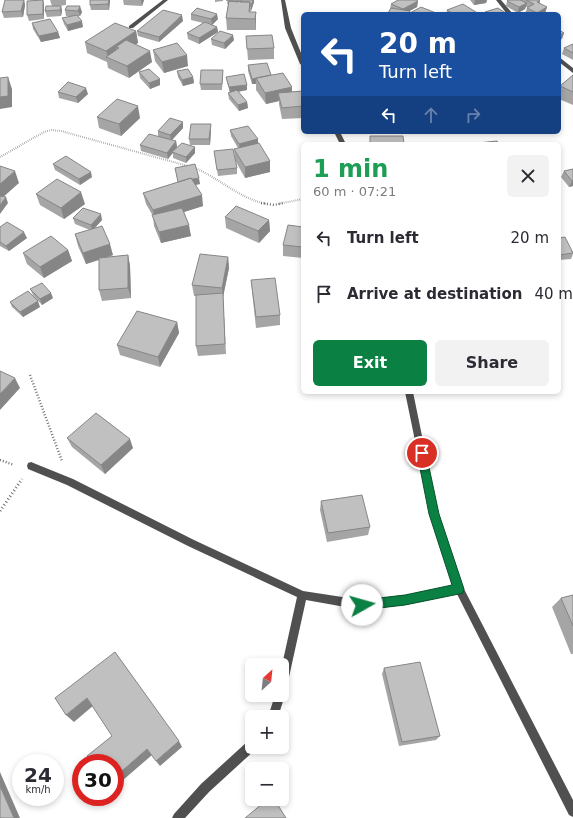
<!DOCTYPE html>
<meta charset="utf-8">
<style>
body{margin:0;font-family:"DejaVu Sans",sans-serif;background:#f2f2f3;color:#2b2b33;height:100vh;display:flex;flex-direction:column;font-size:15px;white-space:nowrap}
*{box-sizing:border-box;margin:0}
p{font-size:13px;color:#7c7c81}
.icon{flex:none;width:22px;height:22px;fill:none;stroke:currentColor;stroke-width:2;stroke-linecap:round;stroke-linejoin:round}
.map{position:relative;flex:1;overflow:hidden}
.side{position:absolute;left:301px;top:142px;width:260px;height:252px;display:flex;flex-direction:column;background:#fff;border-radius:6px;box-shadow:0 2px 6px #0003}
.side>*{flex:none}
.guide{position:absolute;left:301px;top:12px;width:260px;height:122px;border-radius:6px;box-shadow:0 2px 6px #0003;background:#1a4fa0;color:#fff;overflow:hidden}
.needle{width:26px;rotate:27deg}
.tools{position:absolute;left:245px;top:658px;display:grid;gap:8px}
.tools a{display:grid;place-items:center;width:44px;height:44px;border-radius:6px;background:#fff;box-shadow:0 2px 6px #0003;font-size:20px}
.speed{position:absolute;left:12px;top:754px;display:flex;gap:8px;font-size:20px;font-weight:700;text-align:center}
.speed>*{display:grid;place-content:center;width:52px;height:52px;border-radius:50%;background:#fff;box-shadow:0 2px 6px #0003;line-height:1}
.speed small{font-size:10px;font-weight:400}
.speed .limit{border:6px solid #d22;background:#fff;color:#111}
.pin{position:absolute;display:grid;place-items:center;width:34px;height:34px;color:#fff;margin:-17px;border:2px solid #fff;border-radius:50%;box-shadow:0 1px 4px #0007}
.me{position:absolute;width:44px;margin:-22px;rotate:83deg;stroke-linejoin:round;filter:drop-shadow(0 0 3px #0008)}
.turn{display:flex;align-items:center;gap:14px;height:84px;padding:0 12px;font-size:18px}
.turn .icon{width:52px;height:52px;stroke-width:2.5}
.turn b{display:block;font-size:28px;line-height:34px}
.lanes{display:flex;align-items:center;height:38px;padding:0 12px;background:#0003;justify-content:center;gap:20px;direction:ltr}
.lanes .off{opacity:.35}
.round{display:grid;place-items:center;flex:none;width:42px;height:42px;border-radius:6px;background:#f2f2f3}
.summary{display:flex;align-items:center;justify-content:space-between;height:68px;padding:0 12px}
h1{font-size:24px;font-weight:800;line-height:30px;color:#1e9e55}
.cta{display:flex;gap:8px;margin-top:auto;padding:8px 12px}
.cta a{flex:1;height:46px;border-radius:6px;background:#0b8043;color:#fff;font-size:16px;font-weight:800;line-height:46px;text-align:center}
.cta a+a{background:#f2f2f3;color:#2b2b33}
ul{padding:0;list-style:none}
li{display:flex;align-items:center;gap:12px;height:56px;padding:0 12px}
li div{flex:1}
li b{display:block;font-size:15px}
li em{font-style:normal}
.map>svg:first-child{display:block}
</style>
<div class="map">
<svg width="573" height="818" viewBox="0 0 573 818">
<rect width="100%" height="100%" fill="#fff"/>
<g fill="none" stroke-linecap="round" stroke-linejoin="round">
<path stroke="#727272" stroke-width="2" stroke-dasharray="0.5 1.5" stroke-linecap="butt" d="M 0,157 L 44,132 L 51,130 L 61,131 L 195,168 C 219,178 241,200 268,204
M 278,204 L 303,199"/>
<path stroke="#727272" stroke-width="2.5" stroke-dasharray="1 2" stroke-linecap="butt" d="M 261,203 L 274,205 L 283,203
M 30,375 L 62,461
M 0,460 L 14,465"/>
<path stroke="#727272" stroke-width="3" stroke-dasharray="1 2.5" stroke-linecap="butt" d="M 0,511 L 22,479"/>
<path fill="#505050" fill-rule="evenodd" d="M 163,0 L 168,0 L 133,28 L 129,28 L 129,26 Z
M 281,0 L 285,0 L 291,28 L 303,58 L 303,66 L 300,64 L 285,28 Z
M 496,0 L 501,0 L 513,14 L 507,14 Z
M 559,57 L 573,68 L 573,73 L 559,62 Z
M 334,132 L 340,132 L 346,144 L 340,144 Z
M 405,392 L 413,392 L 438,514 L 463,587 L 573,800 L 573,817 L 569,815 L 457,594 L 405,605 L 362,610 L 306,600 L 287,686 L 286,690 L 282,691 L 285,695 L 278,717 L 268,717 L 275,695 L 282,695 L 282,665 L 297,597 L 188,546 L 67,485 L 28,469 L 27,466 L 28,463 L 31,462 L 73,479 L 194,540 L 303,591 L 362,600 L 405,595 L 453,586 L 430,514 Z
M 252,740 L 252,747 L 256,747 L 256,749 L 209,792 L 185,818 L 172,818 L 174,814 L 201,784 L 248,741 Z"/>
</g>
<path fill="#a5a5a5" d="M 24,0 L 25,5 L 23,17 L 4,18 L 2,12 Z
M 43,0 L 44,6 L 44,19 L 29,21 L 27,15 Z
M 50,0 L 66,0 L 66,5 L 59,6 L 61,6 L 62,11 L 61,16 L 47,17 L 45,11 L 52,6 Z
M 90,0 L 110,0 L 109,10 L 91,10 L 90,5 Z
M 123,0 L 144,0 L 142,6 L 124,5 Z
M 215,0 L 223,0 L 223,1 L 215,2 Z
M 226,0 L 254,0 L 254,2 L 251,11 L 250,11 L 250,12 L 256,12 L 256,30 L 227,30 L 226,18 L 228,5 L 228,1 L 226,1 Z
M 470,0 L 487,0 L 486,3 L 474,5 Z
M 508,0 L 541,0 L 540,0 L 540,4 L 547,7 L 545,13 L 543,14 L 525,14 L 527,8 L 527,7 L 526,7 L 525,9 L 518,13 L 506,6 L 507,1 Z
M 418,1 L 417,7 L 409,11 L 409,14 L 388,14 L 390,9 L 391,4 Z
M 67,6 L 82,12 L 80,16 L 78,16 L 83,27 L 68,31 L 64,24 L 62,18 L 71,16 L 66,16 L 65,10 Z
M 447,10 L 479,14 L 446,14 Z
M 191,14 L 218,19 L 212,25 L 217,27 L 218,32 L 199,44 L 188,39 L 187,33 L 203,23 L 191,20 Z
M 183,21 L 159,42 L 138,36 L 137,31 Z
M 32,23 L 58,32 L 60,38 L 41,42 L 33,29 Z
M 136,31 L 138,43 L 135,44 L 152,62 L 129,78 L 108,68 L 107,62 L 87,53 L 85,42 Z
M 246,36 L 274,48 L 274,59 L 248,60 Z
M 211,39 L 234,40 L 225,49 L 212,45 Z
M 573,44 L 573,60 L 562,54 L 564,48 Z
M 153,50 L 188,66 L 164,73 L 155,61 Z
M 248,65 L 271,75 L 292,92 L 303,91 L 303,118 L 282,119 L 279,104 L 279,101 L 266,104 L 256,90 L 256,84 L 252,84 L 248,71 Z
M 177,71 L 193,77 L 194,83 L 183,86 L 178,77 Z
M 139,72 L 160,79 L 160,85 L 150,89 L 140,78 Z
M 573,75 L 573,105 L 559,99 L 560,86 Z
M 223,76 L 222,90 L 201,90 L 200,84 Z
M 226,77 L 247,85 L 247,90 L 238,92 L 247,102 L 248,108 L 239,111 L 229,99 L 228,93 L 230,93 L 227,82 Z
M 58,92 L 88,94 L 78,103 L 59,98 Z
M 97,117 L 140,118 L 121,136 L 99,128 Z
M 183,122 L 183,128 L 172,140 L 176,141 L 177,147 L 175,150 L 195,147 L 195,153 L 186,163 L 173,158 L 173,153 L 168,159 L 141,151 L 140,145 L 158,136 L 158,131 Z
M 211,130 L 210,145 L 190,145 L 189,139 Z
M 230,130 L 258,139 L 258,143 L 270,161 L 270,172 L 245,178 L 235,160 L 234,149 L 238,148 L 231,136 Z
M 383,132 L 401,132 L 400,134 L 383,134 Z
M 214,151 L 237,168 L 237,174 L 218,176 Z
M 53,164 L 92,177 L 80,185 L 55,170 Z
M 175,168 L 200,184 L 196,185 L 203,206 L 184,212 L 191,236 L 161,243 L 154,226 L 153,216 L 146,204 L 143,193 L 178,182 Z
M 573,169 L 573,186 L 569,187 L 561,177 L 564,171 Z
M 36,194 L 85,204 L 64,219 L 40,205 Z
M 225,217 L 269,220 L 270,231 L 259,243 L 226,228 Z
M 73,218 L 102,220 L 94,229 L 113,255 L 108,257 L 128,255 L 130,266 L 131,298 L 102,301 L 99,290 L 99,260 L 86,264 L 78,246 L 75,234 L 90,230 L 75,224 Z
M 0,227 L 27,238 L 9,251 L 0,246 Z
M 303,227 L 303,258 L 283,256 L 283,245 Z
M 559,238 L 573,252 L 573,254 L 571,259 L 559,260 Z
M 68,250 L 72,261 L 44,278 L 27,264 L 23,253 Z
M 228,257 L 229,268 L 223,297 L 226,354 L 198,356 L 196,346 L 196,296 L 194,296 L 192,285 Z
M 302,260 L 303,260 L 303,302 L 302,297 L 303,286 L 302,271 Z
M 251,280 L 280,315 L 280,325 L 256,328 L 252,291 Z
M 30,289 L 53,298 L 42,305 L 33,295 Z
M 10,302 L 40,307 L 23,317 L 12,307 Z
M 177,322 L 179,333 L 160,367 L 120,355 L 117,345 Z
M 67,438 L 133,448 L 105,474 L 72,447 Z
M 321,501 L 370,527 L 368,535 L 327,542 L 320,510 Z
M 573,595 L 573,654 L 571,654 L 552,607 L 561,598 Z
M 384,668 L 440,736 L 436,740 L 399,746 L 382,674 Z"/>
<path fill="#868686" d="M 24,0 L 25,5 L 23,17 L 21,11 Z
M 43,0 L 44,6 L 44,19 L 43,14 Z
M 109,0 L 110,0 L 110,1 L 109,10 L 108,4 Z
M 141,0 L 144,0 L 142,6 Z
M 253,0 L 254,0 L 254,2 L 251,11 L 251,6 Z
M 475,0 L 487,0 L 486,3 L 474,5 Z
M 418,1 L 417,7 L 404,14 L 403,9 Z
M 527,3 L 525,9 L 518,13 L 519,7 Z
M 61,6 L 62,11 L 61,16 L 60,10 Z
M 80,6 L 82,12 L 80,16 L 78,11 Z
M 547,7 L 545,13 L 543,14 L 536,14 L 537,13 Z
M 256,12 L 256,30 L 255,19 Z
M 217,14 L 218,19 L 212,25 L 211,19 Z
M 182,15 L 183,21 L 159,42 L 159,37 Z
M 82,21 L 83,27 L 68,31 L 67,25 Z
M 217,27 L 218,32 L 199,44 L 199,38 Z
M 136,31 L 138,43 L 120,54 L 119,48 L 116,47 L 118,56 L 108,57 L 106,51 Z
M 58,32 L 60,38 L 41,42 L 39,36 Z
M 564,33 L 562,39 L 559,40 L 559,35 Z
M 233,35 L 234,40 L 225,49 L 224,43 Z
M 150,51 L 152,62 L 129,78 L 127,66 Z
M 187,55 L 188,66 L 164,73 L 162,62 Z
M 271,76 L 256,78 L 256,84 L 252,84 L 252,79 Z
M 8,77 L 12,89 L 12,107 L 0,109 L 0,97 Z
M 193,77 L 194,83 L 183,86 L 182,80 Z
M 160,79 L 160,85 L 150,89 L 149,83 Z
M 247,85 L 247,90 L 230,93 L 229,87 Z
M 292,87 L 292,98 L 278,93 L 279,101 L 266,104 L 265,93 Z
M 86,88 L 88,94 L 78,103 L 76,97 Z
M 247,102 L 248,108 L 239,111 L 238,105 Z
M 138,106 L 140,118 L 121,136 L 119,124 Z
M 183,122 L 183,128 L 171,141 L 170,135 Z
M 211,124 L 211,130 L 210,145 L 209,139 Z
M 258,139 L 258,145 L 240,150 L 239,144 Z
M 176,141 L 177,147 L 168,159 L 167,153 Z
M 195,147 L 195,153 L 186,163 L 186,157 Z
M 270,161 L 270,172 L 245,178 L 245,167 Z
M 15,171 L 19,183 L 1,199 L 0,196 L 0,184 Z
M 91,172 L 92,177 L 80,185 L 79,179 Z
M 199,178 L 200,184 L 179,187 L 178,182 Z
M 572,181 L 573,181 L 573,186 L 569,187 Z
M 81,192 L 85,204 L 64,219 L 61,208 Z
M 202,195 L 203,206 L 155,221 L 153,210 Z
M 6,197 L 8,203 L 0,214 L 0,205 Z
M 101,214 L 102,220 L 92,231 L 91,225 Z
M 269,220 L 270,231 L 259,243 L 258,231 Z
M 189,225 L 191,236 L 161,243 L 159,232 Z
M 24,232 L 27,238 L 9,251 L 6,246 Z
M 110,244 L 113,255 L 86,264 L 83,253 Z
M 68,250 L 72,261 L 44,278 L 40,267 Z
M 128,255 L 130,266 L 131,298 L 128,288 Z
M 228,257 L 229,268 L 223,297 L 226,354 L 222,288 Z
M 51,293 L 53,298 L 42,305 L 40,299 Z
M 38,301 L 40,307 L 23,317 L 20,312 Z
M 177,322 L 179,333 L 160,367 L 158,357 Z
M 15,378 L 20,388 L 0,410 L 0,394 Z
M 130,439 L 133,448 L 105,474 L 101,465 Z
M 87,698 L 94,705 L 74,722 L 66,715 Z
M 179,741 L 182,747 L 160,766 L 156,761 Z
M 147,749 L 152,755 L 115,787 L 115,777 Z
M 0,772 L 20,818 L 14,818 L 0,786 Z"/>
<path fill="#c0c0c0" stroke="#868686" d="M 5,0 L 24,0 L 21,11 L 2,12 Z
M 43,0 L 43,14 L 27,15 L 27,1 Z
M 90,0 L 109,0 L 108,4 L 90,5 Z
M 228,0 L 238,0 L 238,2 L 229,1 L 228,4 Z
M 241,0 L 253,0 L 251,6 L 250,6 L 250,2 L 240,2 Z
M 398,0 L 416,0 L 418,1 L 403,9 L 391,4 Z
M 508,0 L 520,0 L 527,3 L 519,7 L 507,1 Z
M 526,0 L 539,0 L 540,1 L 537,2 L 547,7 L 537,13 L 527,8 L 534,4 Z
M 229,1 L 250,2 L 249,12 L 256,12 L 255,19 L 226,18 Z
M 463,4 L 479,14 L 453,14 L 447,10 Z
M 46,6 L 61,6 L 60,10 L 45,11 Z
M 67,6 L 80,6 L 78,11 L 65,10 Z
M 421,7 L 436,13 L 435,14 L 412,14 L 410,13 Z
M 197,8 L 217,14 L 211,19 L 191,14 Z
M 391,8 L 410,11 L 408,14 L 393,14 L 388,13 Z
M 498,8 L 507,14 L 488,14 L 485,12 Z
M 163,10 L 182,15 L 159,37 L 137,31 Z
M 77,15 L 82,21 L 67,25 L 62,18 Z
M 50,19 L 58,32 L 39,36 L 32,23 Z
M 205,22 L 217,27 L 199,38 L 187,33 Z
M 115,23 L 136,31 L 106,51 L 85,42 Z
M 559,30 L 564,33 L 559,35 Z
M 220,31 L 233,35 L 224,43 L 211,39 Z
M 272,35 L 274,48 L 247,49 L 246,36 Z
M 126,40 L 150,51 L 127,66 L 106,57 L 119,48 L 116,47 Z
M 177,43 L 187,55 L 162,62 L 153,50 Z
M 573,44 L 573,53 L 564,48 Z
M 267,63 L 271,75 L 252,79 L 248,65 Z
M 149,69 L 160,79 L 149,83 L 139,72 Z
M 188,69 L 193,77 L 182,80 L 177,71 Z
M 201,70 L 223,70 L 222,84 L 200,84 Z
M 283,73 L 292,87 L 265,93 L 256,78 Z
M 244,74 L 247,85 L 229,87 L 226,77 Z
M 573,75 L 573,92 L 560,86 Z
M 8,77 L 8,96 L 0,97 L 0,78 Z
M 68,82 L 86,88 L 76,97 L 58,92 Z
M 237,90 L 247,102 L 238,105 L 228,93 Z
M 303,91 L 303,106 L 282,108 L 278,93 Z
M 117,99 L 138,106 L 119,124 L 97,117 Z
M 170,118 L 183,122 L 170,135 L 158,131 Z
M 191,124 L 211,124 L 209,139 L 189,139 Z
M 248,126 L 258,139 L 239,144 L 230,130 Z
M 149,134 L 176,141 L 167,153 L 140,145 Z
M 370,136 L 403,136 L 404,144 L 370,144 Z
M 497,141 L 499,144 L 478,144 L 478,143 Z
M 182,143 L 195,147 L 186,157 L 172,152 Z
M 259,143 L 270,161 L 245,167 L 234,149 Z
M 233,149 L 237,168 L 217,170 L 214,151 Z
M 66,156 L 91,172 L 79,179 L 53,164 Z
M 195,164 L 199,178 L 192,179 L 191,178 L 178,182 L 175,168 Z
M 0,166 L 15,171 L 0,184 Z
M 573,169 L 573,181 L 572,181 L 564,171 Z
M 191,178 L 202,195 L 153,210 L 143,193 Z
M 57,179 L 81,192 L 61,208 L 36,194 Z
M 0,196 L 6,197 L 0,205 Z
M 236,206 L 269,220 L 258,231 L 225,217 Z
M 83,208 L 101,214 L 91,225 L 73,218 Z
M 182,208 L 189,225 L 159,232 L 152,215 Z
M 7,222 L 24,232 L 6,246 L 0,242 L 0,227 Z
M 288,225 L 303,227 L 303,247 L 283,245 Z
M 102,226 L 110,244 L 83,253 L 75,234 Z
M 51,236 L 68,250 L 40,267 L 23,253 Z
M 565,237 L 573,253 L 559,255 L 559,238 Z
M 200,254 L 228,257 L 222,288 L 192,285 Z
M 128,255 L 128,288 L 99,290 L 99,258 Z
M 302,260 L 303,260 L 303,273 Z
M 275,278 L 280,315 L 256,317 L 251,280 Z
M 42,283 L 51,293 L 40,299 L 30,289 Z
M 28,291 L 38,301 L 20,312 L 10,302 Z
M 223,293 L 225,344 L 196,346 L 196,295 Z
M 137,311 L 177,322 L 158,357 L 117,345 Z
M 0,371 L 15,378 L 0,394 Z
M 96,413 L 130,439 L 101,465 L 67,438 Z
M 362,495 L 370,527 L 328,533 L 321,501 Z
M 573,595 L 573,626 L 561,598 Z
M 115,652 L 179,741 L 156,761 L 147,749 L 115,777 L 115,763 L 92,763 L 87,756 L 112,736 L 87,698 L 66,715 L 55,698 Z
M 420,662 L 440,736 L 402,742 L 384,668 Z
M 0,786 L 14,818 L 0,818 Z
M 268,799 L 274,799 L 286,818 L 245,818 Z"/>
<path fill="#0b8043" stroke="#07532c" d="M 422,449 L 425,450 L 426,453 L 439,514 L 464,589 L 463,593 L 459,594 L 405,605 L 362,610 L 358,609 L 357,605 L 358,601 L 362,600 L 405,595 L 452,585 L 429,514 L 417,453 L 418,450 Z"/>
</svg>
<div class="tools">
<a><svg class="needle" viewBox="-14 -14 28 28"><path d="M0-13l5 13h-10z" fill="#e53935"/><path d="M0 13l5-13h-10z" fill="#7c7c81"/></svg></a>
<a>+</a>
<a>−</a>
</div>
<div class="speed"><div>24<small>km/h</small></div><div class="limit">30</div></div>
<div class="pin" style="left:422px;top:453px;background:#d93025"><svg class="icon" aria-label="arrive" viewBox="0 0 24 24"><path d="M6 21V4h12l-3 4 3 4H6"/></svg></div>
<svg class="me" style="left:362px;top:605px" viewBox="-20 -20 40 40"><circle r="19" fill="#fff"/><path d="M0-13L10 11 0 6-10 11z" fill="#0b8043"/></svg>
<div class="guide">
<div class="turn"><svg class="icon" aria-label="left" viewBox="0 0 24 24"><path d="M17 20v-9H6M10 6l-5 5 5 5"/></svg><div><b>20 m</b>Turn left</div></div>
<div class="lanes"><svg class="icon" aria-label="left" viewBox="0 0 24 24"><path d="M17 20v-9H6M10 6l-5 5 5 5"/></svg><svg class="icon off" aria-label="ahead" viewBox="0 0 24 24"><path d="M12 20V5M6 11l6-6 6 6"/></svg><svg class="icon off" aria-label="right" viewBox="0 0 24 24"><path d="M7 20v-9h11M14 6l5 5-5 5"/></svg></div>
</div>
<section class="side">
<div class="summary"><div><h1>1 min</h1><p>60 m · 07:21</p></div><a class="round"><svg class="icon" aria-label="close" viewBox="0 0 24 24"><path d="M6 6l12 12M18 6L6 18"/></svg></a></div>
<ul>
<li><svg class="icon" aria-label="left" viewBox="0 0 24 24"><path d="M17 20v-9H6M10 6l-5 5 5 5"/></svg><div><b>Turn left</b></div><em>20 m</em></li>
<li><svg class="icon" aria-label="arrive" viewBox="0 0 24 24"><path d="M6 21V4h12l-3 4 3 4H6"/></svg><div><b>Arrive at destination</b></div><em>40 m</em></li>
</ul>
<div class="cta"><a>Exit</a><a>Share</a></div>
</section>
</div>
